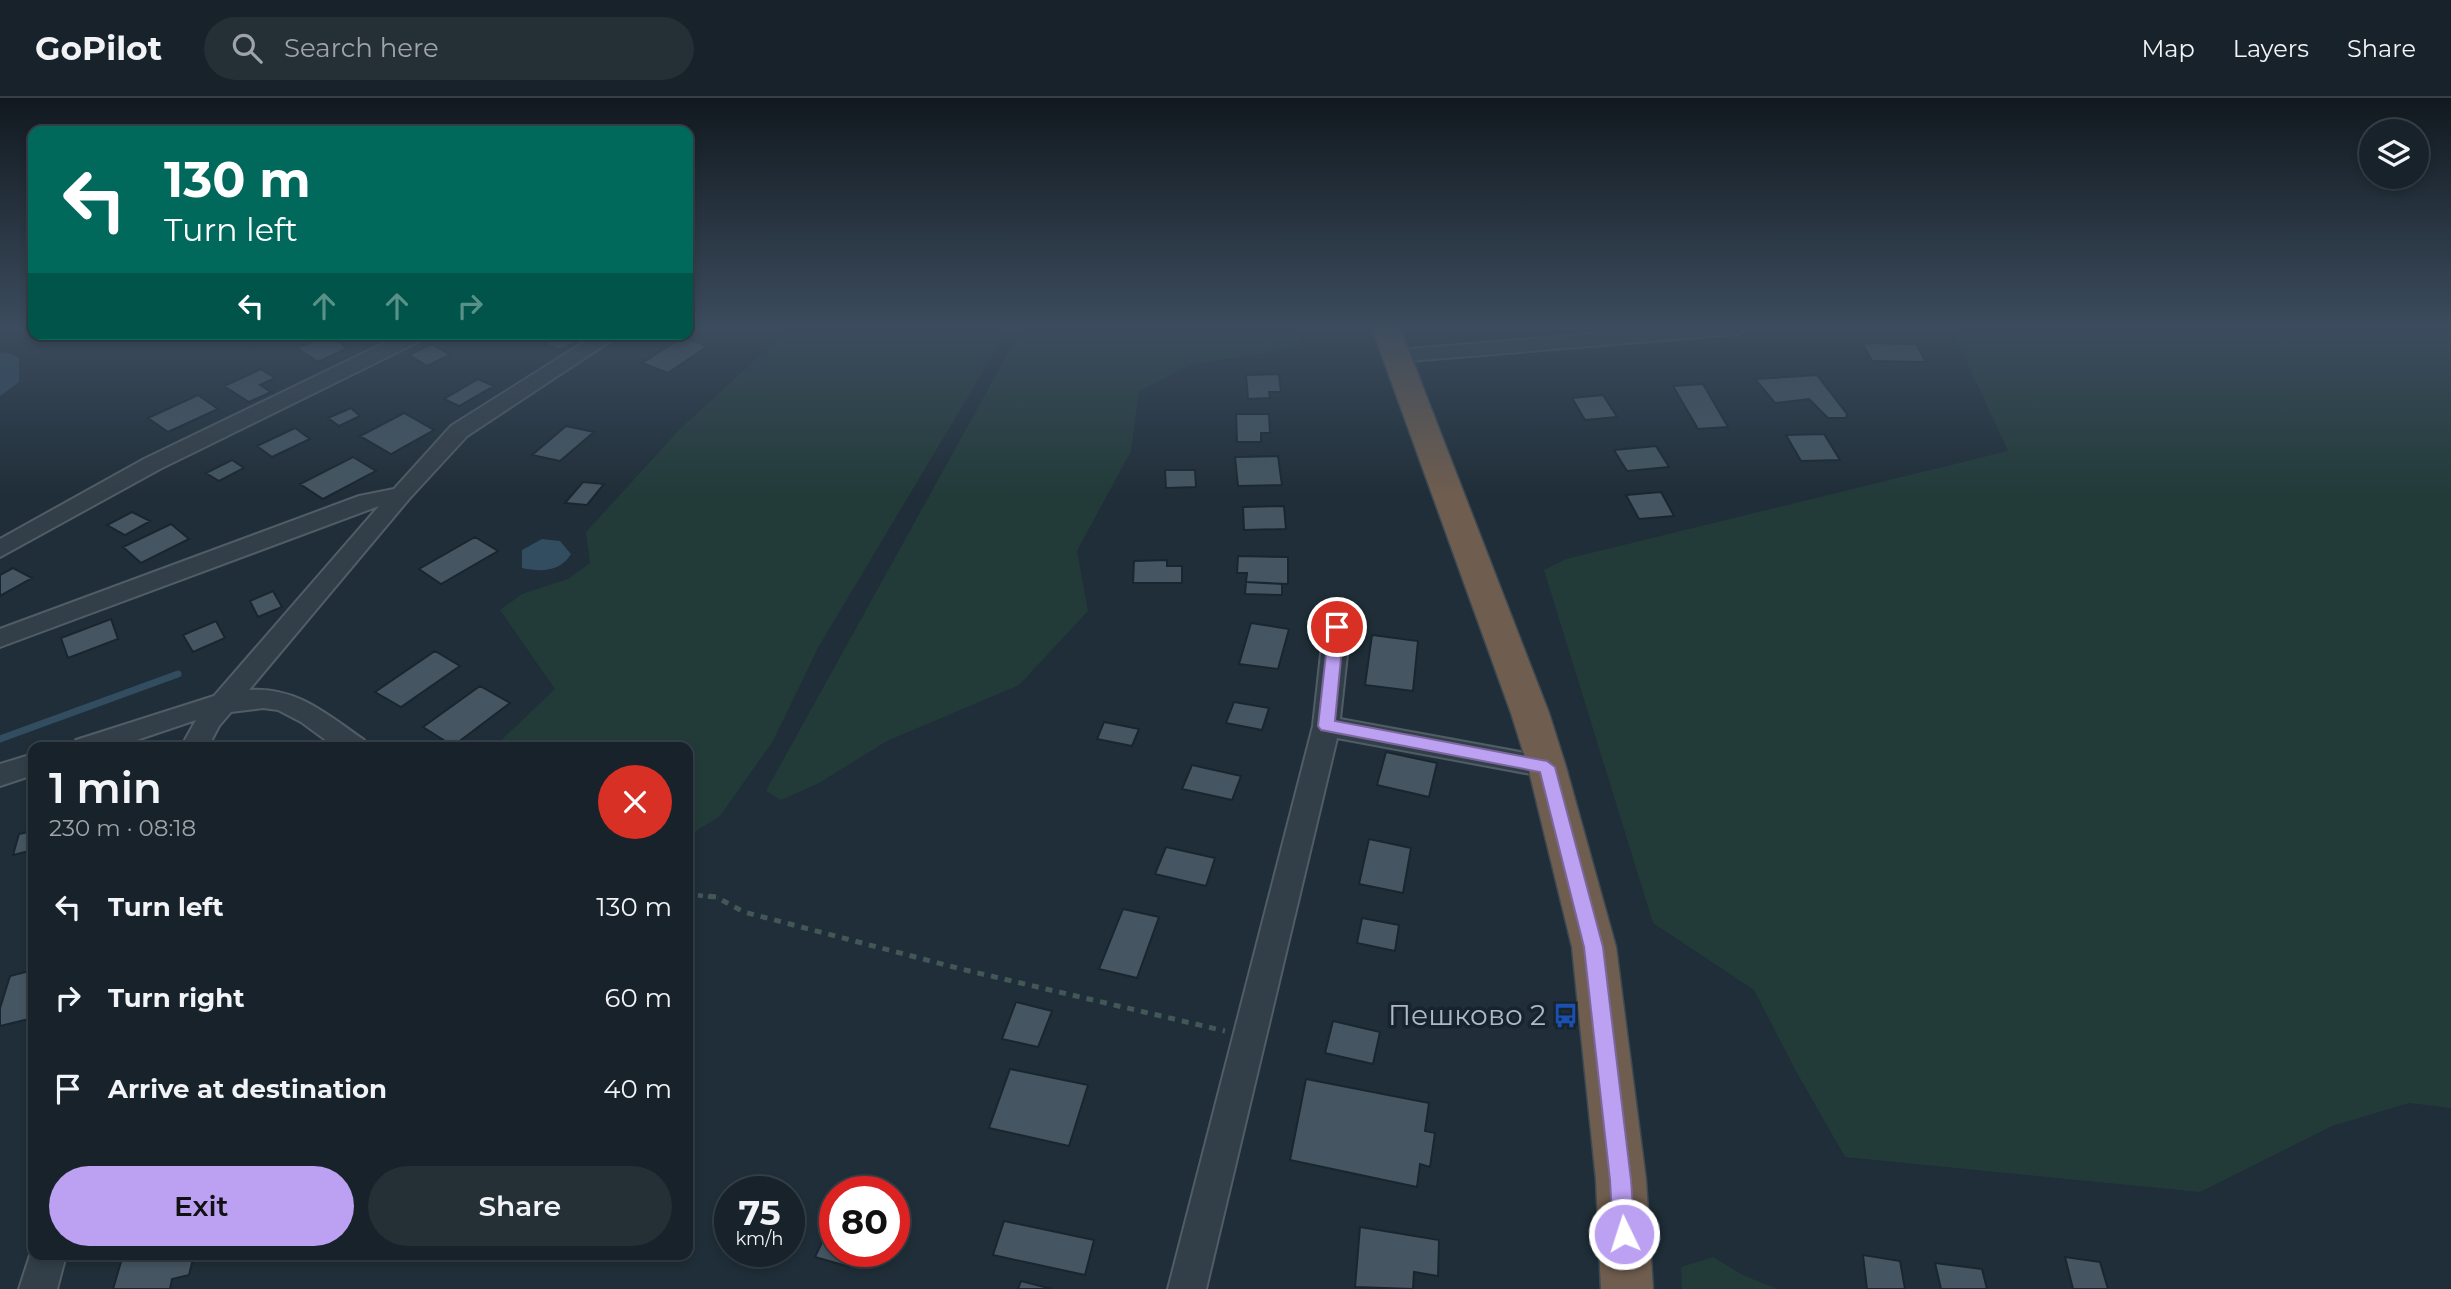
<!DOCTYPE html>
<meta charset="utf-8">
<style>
body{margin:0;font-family:Montserrat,sans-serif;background:#242f36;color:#f1f3f6;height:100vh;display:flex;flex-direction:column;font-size:26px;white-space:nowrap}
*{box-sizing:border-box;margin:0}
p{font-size:23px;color:#9ea4a8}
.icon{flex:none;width:38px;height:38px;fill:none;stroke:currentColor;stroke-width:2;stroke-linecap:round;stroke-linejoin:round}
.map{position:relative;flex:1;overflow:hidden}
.sheet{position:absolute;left:28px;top:644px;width:665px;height:518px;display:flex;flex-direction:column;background:#17222a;border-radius:14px;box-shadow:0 4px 10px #0003,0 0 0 2px #363f47}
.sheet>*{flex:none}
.top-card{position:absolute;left:28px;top:28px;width:665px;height:214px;border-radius:14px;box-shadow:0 4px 10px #0003,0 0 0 2px #363f47;background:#00695c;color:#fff;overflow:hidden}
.controls{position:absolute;left:2359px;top:21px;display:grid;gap:14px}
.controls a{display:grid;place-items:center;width:70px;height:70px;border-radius:50%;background:#17222a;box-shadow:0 4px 10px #0003,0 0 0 2px #363f47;font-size:35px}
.speed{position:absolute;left:714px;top:1078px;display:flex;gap:14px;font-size:35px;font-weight:700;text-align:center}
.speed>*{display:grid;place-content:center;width:91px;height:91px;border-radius:50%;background:#17222a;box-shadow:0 4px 10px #0003,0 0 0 2px #363f47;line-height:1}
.speed small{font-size:18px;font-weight:400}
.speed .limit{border:10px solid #d22;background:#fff;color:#111}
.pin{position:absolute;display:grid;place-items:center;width:60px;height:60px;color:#fff;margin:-30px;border:4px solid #fff;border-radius:50%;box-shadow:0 2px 7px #0007}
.me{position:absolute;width:77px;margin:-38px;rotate:356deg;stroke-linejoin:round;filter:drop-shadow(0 0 5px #0008)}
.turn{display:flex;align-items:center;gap:24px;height:147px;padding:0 21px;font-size:32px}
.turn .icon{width:91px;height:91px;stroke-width:2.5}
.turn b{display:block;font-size:49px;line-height:60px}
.lanes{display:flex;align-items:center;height:66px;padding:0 21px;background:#0003;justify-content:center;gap:35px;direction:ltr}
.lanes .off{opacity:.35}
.round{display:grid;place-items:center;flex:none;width:74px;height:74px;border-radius:37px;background:#242f36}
.head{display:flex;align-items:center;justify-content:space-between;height:119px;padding:0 21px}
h1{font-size:42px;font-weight:600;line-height:52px}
.action{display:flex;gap:14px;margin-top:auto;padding:14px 21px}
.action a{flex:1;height:80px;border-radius:42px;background:#bca0f2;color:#111;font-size:28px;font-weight:600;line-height:80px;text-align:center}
.action a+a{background:#242f36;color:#f1f3f6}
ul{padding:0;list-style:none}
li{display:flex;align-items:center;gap:21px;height:91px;padding:0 21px}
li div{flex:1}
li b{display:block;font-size:26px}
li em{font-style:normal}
header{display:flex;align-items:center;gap:42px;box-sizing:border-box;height:98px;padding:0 35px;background:#17222a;border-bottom:2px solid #363f47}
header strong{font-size:33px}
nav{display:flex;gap:38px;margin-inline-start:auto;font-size:24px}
.search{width:490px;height:63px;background:#242f36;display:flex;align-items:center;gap:18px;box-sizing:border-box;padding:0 24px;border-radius:38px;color:#9ea4a8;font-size:26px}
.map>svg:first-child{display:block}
</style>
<header>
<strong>GoPilot</strong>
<div class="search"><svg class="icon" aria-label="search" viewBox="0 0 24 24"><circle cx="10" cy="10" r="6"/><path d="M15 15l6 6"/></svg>Search here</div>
<nav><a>Map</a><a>Layers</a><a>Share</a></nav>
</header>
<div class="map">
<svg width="2451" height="1191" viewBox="0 0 2451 1191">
<rect width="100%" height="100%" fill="#1f2e38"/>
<path fill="#223b39" d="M 790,230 L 1009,230 L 819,548 L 773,643 L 720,718 L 688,738 L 688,649 L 494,649 L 555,591 L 500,512 L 522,496 L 568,481 L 590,465 L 586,434 L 680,331 Z
M 1022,230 L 1302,230 L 1297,249 L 1191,267 L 1139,293 L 1131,353 L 1077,453 L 1088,513 L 1019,587 L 887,643 L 819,685 L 781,702 L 766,693 Z
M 1951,230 L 2451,230 L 2451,1010 L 2409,1005 L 2332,1028 L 2200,1094 L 1845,1059 L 1797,975 L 1754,892 L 1653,825 L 1544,472 L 1566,461 L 2008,353 Z
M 1713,1159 L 1743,1177 L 1777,1191 L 1682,1191 L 1681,1169 Z"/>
<path fill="#324c60" d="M 7,254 L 19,260 L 19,284 L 0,298 L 0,255 Z
M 542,441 L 560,443 L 571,456 C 560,474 541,474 522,470 L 522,452 Z"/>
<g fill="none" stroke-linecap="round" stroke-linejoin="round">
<path stroke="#324c60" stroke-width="7" d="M 0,641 L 178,576"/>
</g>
<path fill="#455662" stroke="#1a262f" stroke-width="2" d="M 563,236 L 584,236 L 587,237 L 560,252 L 545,246 Z
M 326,237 L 348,250 L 318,264 L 297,250 Z
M 683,239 L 708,248 L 668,275 L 642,265 Z
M 1862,245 L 1916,246 L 1926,264 L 1872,263 Z
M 432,246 L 450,257 L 427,268 L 409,257 Z
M 261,271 L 275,280 L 260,287 L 271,294 L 249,304 L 224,288 Z
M 1279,276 L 1281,294 L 1269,294 L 1270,300 L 1248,301 L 1246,277 Z
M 1817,277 L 1847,316 L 1846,320 L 1828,320 L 1809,301 L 1775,305 L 1755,281 Z
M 478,281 L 494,288 L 459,308 L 444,301 Z
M 1703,286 L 1728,329 L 1698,331 L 1673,288 Z
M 198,297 L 218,311 L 168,334 L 148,320 Z
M 1603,297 L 1617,319 L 1585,322 L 1572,300 Z
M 351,310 L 360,318 L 339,328 L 328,320 Z
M 404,315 L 434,332 L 391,356 L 360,338 Z
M 1236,316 L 1269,316 L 1270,335 L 1261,335 L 1261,344 L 1237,344 Z
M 566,328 L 594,334 L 560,363 L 532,357 Z
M 295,330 L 310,341 L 272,359 L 257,348 Z
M 1824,336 L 1840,362 L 1801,363 L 1786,337 Z
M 1656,348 L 1669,369 L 1627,373 L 1614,352 Z
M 1278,358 L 1282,387 L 1238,388 L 1235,359 Z
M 353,359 L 376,373 L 323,401 L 300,386 Z
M 232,362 L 244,370 L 219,383 L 206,375 Z
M 1165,372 L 1195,372 L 1196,389 L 1166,390 Z
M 583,384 L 604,386 L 587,407 L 565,405 Z
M 1661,394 L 1674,418 L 1639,421 L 1626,397 Z
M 1284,408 L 1286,431 L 1244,432 L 1243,409 Z
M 132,414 L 150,423 L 125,437 L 107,427 Z
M 171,426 L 189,441 L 141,465 L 123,449 Z
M 475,439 L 498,453 L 441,486 L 419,471 Z
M 1238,458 L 1288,459 L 1288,486 L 1246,484 L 1247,475 L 1237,475 Z
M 1167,462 L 1167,468 L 1182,468 L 1182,485 L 1133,485 L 1134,463 Z
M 13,470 L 32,480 L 0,498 L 0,477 Z
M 1246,484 L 1282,486 L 1282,497 L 1245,496 Z
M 273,493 L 282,509 L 258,519 L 250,503 Z
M 111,521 L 118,541 L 68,560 L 61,540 Z
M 216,523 L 225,540 L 193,554 L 183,537 Z
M 1251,525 L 1289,531 L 1278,571 L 1239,566 Z
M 1372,537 L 1418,543 L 1413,593 L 1365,587 Z
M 435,553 L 460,568 L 401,609 L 375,594 Z
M 480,588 L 510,605 L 453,648 L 423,629 Z
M 1234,604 L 1269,610 L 1262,632 L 1226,625 Z
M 1104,624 L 1139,631 L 1132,648 L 1097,641 Z
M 1386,654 L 1437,665 L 1429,699 L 1377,687 Z
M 1192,667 L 1241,678 L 1232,702 L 1182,691 Z
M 33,733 L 33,752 L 13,757 L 19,736 Z
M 1369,741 L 1411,750 L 1403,795 L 1359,786 Z
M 1166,749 L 1215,760 L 1206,788 L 1155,776 Z
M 1123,811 L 1159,819 L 1137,880 L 1099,871 Z
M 1362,820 L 1399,827 L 1395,853 L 1357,845 Z
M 33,872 L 33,920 L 0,928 L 0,910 L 10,878 Z
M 1016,904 L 1052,913 L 1038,949 L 1002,941 Z
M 1333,923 L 1380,934 L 1373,966 L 1325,955 Z
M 1010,971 L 1088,987 L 1069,1048 L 989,1030 Z
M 1306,981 L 1429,1005 L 1425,1033 L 1435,1035 L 1430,1069 L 1420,1066 L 1417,1089 L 1290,1062 Z
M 835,1117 L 835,1153 L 857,1153 L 850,1169 L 815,1159 Z
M 1004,1123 L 1094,1142 L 1085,1177 L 993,1157 Z
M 1360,1129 L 1439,1142 L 1438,1178 L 1414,1174 L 1413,1191 L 1355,1189 Z
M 123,1157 L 194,1157 L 189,1177 L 172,1181 L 170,1191 L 113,1191 Z
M 1863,1157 L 1900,1163 L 1905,1191 L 1867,1191 Z
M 2065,1159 L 2100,1164 L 2108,1191 L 2073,1191 Z
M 1935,1165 L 1982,1171 L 1987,1191 L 1941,1191 Z
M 1021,1183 L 1052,1191 L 1018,1191 Z"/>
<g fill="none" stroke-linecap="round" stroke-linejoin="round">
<defs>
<path id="minor" d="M 1667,230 L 1747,230 L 1737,236 L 1397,264 L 1390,262 L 1387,258 L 1390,254 L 1397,252 Z
M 403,236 L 429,236 L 426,240 L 160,371 L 0,459 L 0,441 L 144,361 Z
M 597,236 L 621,236 L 467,338 L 409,401 L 249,592 C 296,588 328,617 364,642 L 367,649 L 335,649 L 301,624 L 278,612 L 263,610 L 231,614 L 219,628 L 208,649 L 181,649 L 196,622 L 116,649 L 72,649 L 76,642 L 214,598 L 379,408 L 0,549 L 0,531 L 359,398 L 394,391 L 451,328 Z
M 1337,520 L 1346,523 L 1350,529 L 1340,621 L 1547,659 L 1557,662 L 1561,669 L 1557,676 L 1547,679 L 1337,640 L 1206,1191 L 1168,1191 L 1313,628 L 1324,529 L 1328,523 Z
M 33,656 L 33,677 L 0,688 L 0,666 Z
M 33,1148 L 33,1157 L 66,1157 L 57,1191 L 19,1191 Z"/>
<path id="highway" d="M 1372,230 L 1400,230 L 1549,615 L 1566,669 L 1616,849 L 1646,1082 L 1653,1191 L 1601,1191 L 1596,1082 L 1572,849 L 1528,669 L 1511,615 Z"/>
</defs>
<use href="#minor" stroke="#505d66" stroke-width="4"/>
<use href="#highway" stroke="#3d4a53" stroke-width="3"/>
<path stroke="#415857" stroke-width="4.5" stroke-dasharray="5 5" stroke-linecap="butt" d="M 688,796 L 718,800"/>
<path stroke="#415857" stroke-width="5" stroke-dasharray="7 7" stroke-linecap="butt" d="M 709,798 L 716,799 L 744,814 L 961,871 L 1225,933"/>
<use href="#minor" fill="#333f48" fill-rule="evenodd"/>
<use href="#highway" fill="#6f5d4f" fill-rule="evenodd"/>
</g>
<linearGradient id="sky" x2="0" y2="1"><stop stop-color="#11191f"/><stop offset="0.58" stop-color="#3c4c5e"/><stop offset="1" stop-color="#3c4c5e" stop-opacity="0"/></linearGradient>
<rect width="2451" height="397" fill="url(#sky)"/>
<path fill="#bca0f2" stroke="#7a689d" stroke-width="2" d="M 1337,524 L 1344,529 L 1335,623 L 1547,663 L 1555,669 L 1603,849 L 1631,1082 L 1635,1136 L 1632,1144 L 1624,1147 L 1616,1144 L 1613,1136 L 1610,1082 L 1584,849 L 1540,674 L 1321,632 L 1318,628 L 1329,529 Z"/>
<defs>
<symbol id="bus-bare" viewBox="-9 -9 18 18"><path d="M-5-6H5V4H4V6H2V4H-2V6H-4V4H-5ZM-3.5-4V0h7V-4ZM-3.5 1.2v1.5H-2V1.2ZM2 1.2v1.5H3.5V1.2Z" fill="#1a4fb4" stroke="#18242d" stroke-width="2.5" paint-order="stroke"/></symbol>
</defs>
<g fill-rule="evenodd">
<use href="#bus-bare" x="1548" y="900" width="35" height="35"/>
</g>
<g text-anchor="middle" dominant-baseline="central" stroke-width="7" stroke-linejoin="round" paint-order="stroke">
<g font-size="28" fill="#adbac5" stroke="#18242d" text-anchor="end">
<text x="1546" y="917">Пешково 2</text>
</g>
</g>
</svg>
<div class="controls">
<a><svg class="icon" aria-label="layers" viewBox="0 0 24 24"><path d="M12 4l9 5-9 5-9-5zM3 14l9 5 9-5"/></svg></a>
</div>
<div class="speed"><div>75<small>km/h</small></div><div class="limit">80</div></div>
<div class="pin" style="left:1337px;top:529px;background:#d93025"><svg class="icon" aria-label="arrive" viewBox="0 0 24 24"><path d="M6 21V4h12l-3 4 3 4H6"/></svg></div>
<svg class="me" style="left:1624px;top:1136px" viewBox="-20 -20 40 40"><circle r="17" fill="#bca0f2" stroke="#fff" stroke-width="3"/><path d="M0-11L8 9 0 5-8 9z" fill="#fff"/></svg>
<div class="top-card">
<div class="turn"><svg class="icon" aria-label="left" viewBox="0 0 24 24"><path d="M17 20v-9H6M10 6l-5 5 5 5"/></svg><div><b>130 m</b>Turn left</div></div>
<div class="lanes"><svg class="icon" aria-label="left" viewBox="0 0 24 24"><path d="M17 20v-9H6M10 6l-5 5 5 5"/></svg><svg class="icon off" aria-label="ahead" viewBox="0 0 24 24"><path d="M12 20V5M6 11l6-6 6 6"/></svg><svg class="icon off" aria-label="ahead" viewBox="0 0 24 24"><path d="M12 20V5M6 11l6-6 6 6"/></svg><svg class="icon off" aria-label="right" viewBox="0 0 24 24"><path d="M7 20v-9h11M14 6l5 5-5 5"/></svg></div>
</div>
<section class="sheet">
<div class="head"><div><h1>1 min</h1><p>230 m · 08:18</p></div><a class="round" style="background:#d93025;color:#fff"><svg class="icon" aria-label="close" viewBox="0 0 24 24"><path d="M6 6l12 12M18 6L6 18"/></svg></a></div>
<ul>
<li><svg class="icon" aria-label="left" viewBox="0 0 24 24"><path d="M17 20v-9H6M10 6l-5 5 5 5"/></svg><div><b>Turn left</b></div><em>130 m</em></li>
<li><svg class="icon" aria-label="right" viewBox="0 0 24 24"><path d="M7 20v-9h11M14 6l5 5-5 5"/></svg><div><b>Turn right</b></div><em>60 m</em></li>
<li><svg class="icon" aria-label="arrive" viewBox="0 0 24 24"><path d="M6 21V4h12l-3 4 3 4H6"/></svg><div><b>Arrive at destination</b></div><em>40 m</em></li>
</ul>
<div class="action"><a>Exit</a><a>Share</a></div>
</section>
</div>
